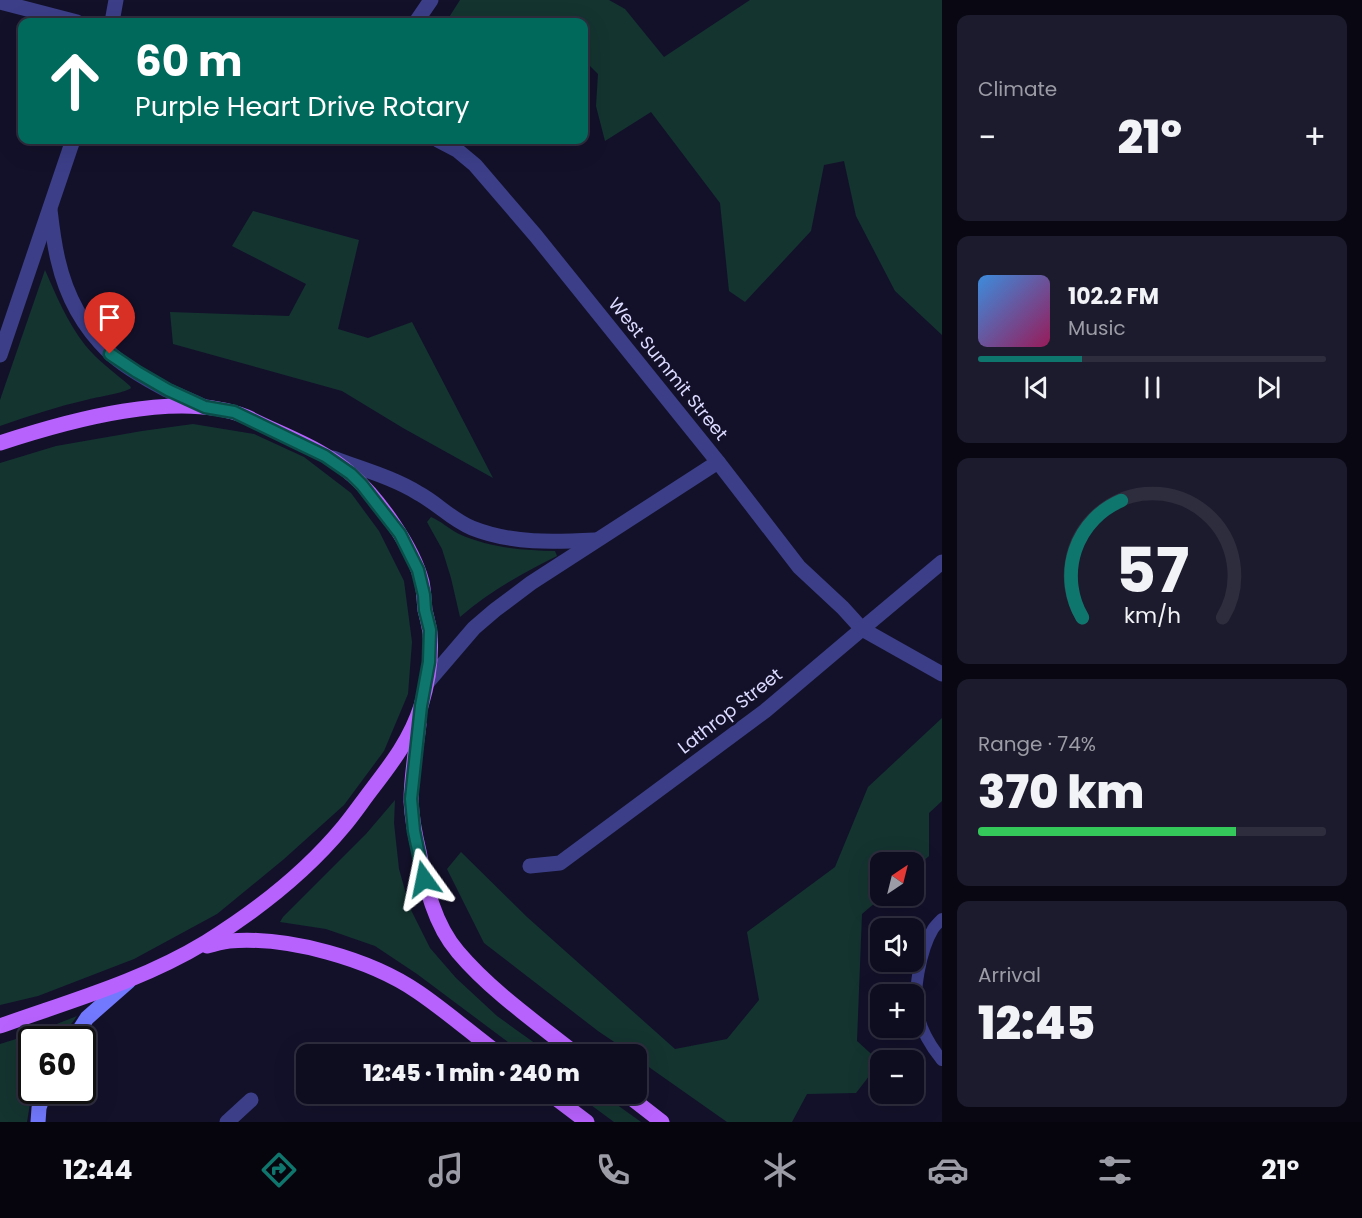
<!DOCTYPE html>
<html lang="en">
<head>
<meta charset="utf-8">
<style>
	:root { --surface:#0e0d20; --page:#1c1b2d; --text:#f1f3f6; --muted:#9b9ca5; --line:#2e2d3e; --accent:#0f766e }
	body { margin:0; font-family:Poppins,sans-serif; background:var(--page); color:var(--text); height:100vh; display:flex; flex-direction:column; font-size:22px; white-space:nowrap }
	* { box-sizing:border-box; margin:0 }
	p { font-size:20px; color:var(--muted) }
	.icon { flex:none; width:33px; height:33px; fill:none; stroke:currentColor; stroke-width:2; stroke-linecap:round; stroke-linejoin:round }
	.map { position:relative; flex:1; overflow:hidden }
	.side { display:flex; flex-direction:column; gap:15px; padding:15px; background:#080712; width:420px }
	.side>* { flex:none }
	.hud { position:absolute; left:18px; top:18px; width:570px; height:126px; border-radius:12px; box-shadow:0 6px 24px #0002,0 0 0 2px var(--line); background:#00695c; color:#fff; overflow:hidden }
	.needle { width:39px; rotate:35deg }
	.fabs { position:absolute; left:870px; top:852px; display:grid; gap:12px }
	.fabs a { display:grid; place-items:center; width:54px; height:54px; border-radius:12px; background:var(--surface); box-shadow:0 6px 24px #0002,0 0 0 2px var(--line); font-size:30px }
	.speed { position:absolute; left:18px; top:1026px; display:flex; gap:12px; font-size:30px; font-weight:700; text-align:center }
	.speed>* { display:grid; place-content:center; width:78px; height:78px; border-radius:50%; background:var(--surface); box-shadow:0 6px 24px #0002,0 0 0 2px var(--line); line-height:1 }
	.speed .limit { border:3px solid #111; border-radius:9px; background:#fff; color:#111 }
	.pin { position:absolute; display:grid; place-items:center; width:51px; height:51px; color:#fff; margin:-62px -26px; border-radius:50% 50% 50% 0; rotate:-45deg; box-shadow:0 0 6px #0007 }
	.pin .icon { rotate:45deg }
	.me { position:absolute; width:66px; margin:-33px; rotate:348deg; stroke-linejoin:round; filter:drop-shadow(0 0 4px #0008) }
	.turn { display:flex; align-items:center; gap:21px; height:126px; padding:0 18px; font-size:27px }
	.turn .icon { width:78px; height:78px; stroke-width:2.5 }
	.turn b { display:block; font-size:42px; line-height:51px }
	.big { font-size:45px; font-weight:800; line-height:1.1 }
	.side .card { flex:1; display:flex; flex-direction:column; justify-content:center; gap:9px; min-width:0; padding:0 21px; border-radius:12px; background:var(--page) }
	.side .dial { align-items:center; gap:0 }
	.dial svg { height:156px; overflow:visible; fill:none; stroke:var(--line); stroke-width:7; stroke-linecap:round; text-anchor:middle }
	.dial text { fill:var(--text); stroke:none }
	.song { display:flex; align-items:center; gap:18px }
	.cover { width:72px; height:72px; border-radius:9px; background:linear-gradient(135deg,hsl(210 70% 55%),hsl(330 70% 35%)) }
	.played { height:6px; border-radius:3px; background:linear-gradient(90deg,var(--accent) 30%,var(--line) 30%) }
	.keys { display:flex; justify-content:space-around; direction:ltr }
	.heat { display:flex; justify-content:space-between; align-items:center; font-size:33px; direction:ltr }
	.charge { height:9px; border-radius:4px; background:linear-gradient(90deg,#34c759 74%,var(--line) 0) }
	.trip { position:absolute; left:296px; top:1044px; width:351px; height:60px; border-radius:12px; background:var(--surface); box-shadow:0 6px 24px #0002,0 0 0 2px var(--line); font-weight:800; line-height:60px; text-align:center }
	.dock { display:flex; height:96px; justify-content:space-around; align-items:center; background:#06050d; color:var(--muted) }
	.dock .icon { width:42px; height:42px }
	.dock .on { color:var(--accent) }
	.dock b { font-size:27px; color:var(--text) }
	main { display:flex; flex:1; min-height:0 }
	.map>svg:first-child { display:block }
</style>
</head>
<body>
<main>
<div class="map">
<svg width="942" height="1122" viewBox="0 0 942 1122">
	<rect width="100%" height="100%" fill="#13112a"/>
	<g fill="#143430">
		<polygon points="460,0 609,0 625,9 664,57 750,0 942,0 942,335 895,291 856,216 844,161 824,165 811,231 745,302 729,291 720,203 651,112 605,141 596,106 598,74 584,60 584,22 446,22"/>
		<polygon points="253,211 359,240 338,329 368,338 412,322 493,478 403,428 342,391 173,344 170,312 289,316 306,284 232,246"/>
		<path d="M45,270c11,25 22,52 40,75 12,15 30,28 45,41l1,2c-6,5 -35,9 -45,12 -30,7 -58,16 -86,26v-26z"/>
		<polygon points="193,424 254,434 304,457 351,493 379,531 404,581 412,642 408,694 384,751 344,805 284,859 217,914 134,959 38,996 0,1005 0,463 56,446 142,431"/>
		<path d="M431,517c10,4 18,12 28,17 31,14 63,16 96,17l2,5c-34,17 -67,35 -97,61l-9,-39 -9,-29 -15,-27z"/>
		<polygon points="942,718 942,801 929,813 929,856 914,869 914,862 880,862 880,896 883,896 862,914 857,1041 880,1062 856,1093 807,1094 792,1122 727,1122 636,1058 636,1054 632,1054 598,1031 484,943 447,869 461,852 527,917 675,1049 727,1039 759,1000 747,932 835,867 868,787"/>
		<polygon points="395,800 394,823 399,869 410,908 430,948 456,978 497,1016 550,1054 524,1054 417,974 375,946 326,929 280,922 283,917 366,834"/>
		<polygon points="77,1016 60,1039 32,1040 32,1091 27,1122 0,1122 0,1044 29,1035"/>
		<polygon points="576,1094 602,1094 641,1122 614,1122"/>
	</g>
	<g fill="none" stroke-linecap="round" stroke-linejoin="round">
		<path stroke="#3c3f88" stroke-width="12" d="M942,919c-3,3 -7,7 -9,10 -12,20 -21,64 -15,86 4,17 13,32 24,45"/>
		<g stroke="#3c3f88" stroke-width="15">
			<polyline points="416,22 431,0"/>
			<polyline points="530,866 560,863 765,711 862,629"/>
			<polyline points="227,1122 251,1100"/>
		</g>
		<g stroke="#3c3f88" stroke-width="15">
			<polyline points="0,2 77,22"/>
			<polyline points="112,22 116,0"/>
			<polyline points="438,140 457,150 475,165 536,236 718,462 799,567 843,608 862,629 942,674"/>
			<path d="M50,210c2,17 4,34 8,50 8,35 25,67 51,92 14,14 41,29 58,38 13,6 26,11 38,17"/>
			<polyline points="0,355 73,140"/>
			<path d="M333,458c28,11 59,19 85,35 19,10 34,27 54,35 40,16 82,14 123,12"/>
			<polyline points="862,629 942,562"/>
			<polyline points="426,684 474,628 495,610 531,583 718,462"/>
		</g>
		<g stroke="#7279fe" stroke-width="15">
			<polyline points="73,1040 87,1018 129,981"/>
			<polyline points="38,1122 39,1108 45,1090"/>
		</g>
		<g stroke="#b862fe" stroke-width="15">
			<path d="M0,443c67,-22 179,-54 247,-26 35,18 76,31 105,58 27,24 61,72 70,107 2,10 2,19 3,28 2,8 4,15 5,23 2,24 -2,50 -9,73 -10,32 -29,57 -49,83 -10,13 -18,25 -28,37 -38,46 -88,85 -138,116 -64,39 -136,59 -206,84"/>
			<path d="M419,724c-3,25 -8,52 -8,77 1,17 4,34 8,50 7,36 15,73 39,101 33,39 79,71 118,102"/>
			<path d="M207,946c7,-2 15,-4 22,-5 59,-5 141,18 189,51 28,19 54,42 81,62"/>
			<polyline points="550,1094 587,1122"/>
			<polyline points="626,1094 662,1122"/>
		</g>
	</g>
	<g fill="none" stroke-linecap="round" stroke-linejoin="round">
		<defs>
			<polyline id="route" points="110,354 137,372 168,390 205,407 234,412 325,456 351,474 362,485 400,534 418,570 424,595 425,610 430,630 429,662 421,706 411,799 414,831 424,879"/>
		</defs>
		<use href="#route" stroke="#0a4d48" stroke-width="15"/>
		<use href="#route" stroke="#0f766e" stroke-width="10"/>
	</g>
	<g text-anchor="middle" stroke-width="6" stroke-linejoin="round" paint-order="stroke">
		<g font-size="18" fill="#dcdaff" stroke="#13112a">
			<text transform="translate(668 369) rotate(51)" y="6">West Summit Street</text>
			<text transform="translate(730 711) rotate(-38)" y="6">Lathrop Street</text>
		</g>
	</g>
</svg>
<div class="fabs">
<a><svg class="needle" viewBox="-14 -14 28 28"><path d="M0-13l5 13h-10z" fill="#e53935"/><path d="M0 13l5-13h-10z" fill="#9b9ca5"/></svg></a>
<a><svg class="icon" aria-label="sound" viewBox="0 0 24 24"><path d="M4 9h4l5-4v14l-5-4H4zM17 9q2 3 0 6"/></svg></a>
<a>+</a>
<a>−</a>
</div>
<div class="speed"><div class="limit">60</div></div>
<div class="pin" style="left:110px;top:354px;background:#d93025"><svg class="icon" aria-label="arrive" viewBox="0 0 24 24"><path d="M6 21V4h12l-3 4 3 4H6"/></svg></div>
<svg class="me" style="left:424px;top:879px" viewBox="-20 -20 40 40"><path d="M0-17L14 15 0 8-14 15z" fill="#0f766e" stroke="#fff" stroke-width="4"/></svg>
<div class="trip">12:45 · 1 min · 240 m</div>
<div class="hud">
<div class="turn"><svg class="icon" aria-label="ahead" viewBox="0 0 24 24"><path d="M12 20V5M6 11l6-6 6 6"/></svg><div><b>60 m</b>Purple Heart Drive Rotary</div></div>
</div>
</div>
<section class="side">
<div class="card"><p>Climate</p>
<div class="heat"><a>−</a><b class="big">21°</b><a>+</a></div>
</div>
<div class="card">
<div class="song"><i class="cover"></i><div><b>102.2 FM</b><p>Music</p></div></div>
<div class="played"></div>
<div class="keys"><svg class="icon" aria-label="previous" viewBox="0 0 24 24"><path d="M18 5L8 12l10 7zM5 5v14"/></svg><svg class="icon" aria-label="pause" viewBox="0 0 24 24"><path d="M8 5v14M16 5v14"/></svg><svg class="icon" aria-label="next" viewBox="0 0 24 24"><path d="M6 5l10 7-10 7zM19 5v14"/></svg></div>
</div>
<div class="card dial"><svg viewBox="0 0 100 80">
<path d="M14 69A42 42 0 1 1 86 69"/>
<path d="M14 69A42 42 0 0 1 34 9" stroke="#0f766e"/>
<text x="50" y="56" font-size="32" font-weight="700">57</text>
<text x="50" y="72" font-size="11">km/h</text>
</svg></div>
<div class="card"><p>Range · 74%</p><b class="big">370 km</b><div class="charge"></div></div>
<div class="card"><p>Arrival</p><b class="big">12:45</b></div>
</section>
</main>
<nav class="dock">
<b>12:44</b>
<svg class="icon on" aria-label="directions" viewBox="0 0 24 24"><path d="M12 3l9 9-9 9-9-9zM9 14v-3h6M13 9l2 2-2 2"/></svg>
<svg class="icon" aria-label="music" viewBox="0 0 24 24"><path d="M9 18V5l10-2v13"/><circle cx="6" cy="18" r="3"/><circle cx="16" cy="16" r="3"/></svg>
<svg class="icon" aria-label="phone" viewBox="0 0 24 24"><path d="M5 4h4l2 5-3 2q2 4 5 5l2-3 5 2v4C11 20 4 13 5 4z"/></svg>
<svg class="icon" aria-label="climate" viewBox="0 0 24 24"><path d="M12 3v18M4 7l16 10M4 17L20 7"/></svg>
<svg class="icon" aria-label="car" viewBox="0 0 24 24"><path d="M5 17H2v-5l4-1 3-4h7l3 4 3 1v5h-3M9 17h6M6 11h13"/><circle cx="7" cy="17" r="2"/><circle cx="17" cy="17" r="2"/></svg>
<svg class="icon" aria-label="filters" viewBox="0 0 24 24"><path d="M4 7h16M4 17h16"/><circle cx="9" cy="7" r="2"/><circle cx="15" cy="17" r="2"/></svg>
<b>21°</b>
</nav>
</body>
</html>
